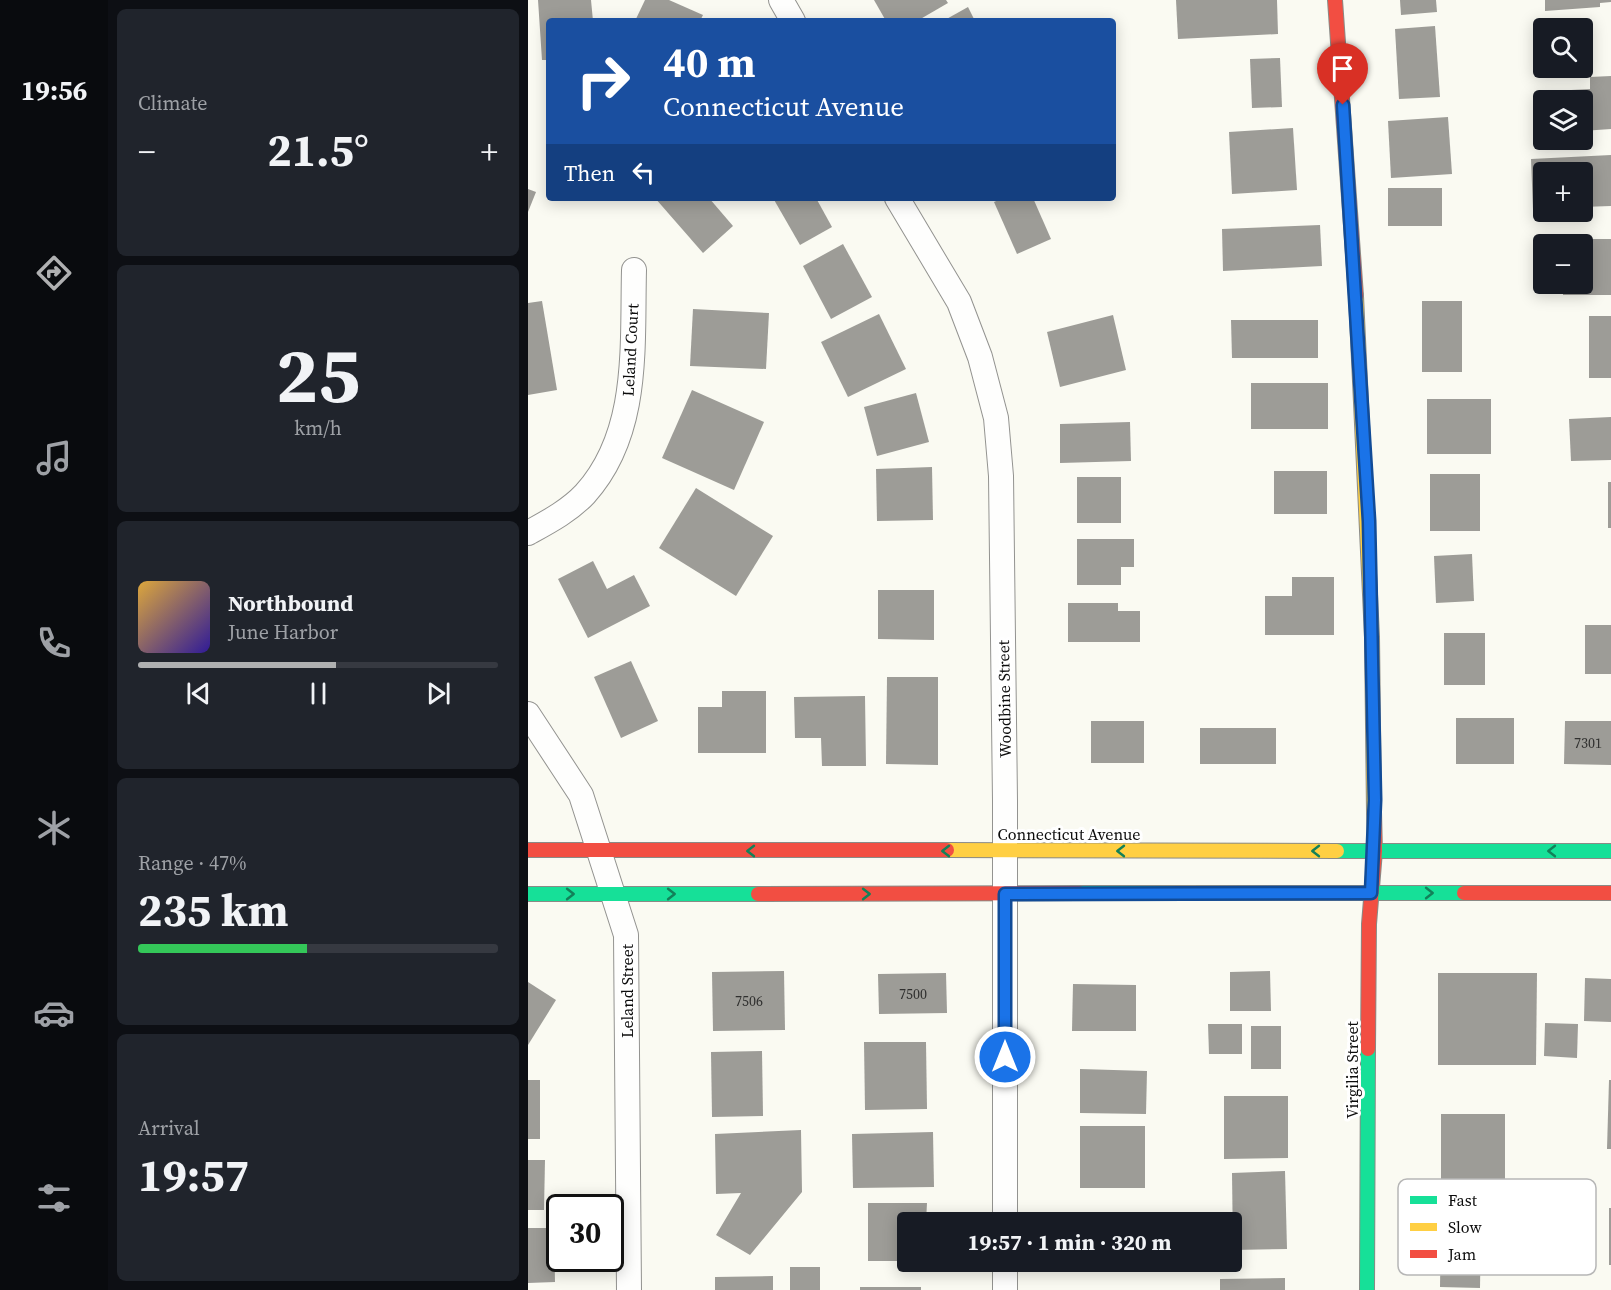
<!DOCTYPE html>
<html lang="en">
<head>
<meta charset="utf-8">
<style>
	:root { --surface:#171b24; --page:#20242c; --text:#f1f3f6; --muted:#9ea1a6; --line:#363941; --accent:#afb0b1 }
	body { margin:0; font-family:"Source Serif 4",serif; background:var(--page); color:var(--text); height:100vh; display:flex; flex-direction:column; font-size:22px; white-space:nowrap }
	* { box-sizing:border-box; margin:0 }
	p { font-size:20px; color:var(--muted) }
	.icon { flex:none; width:33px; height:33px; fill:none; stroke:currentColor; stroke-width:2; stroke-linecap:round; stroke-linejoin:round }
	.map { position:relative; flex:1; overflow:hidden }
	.panel { display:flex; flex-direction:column; gap:9px; padding:9px; background:#0d0f14; width:420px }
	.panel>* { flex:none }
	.top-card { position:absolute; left:18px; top:18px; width:570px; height:183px; border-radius:6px; box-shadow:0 3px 15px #0003; background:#1a4fa0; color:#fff; overflow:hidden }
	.buttons { position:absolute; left:1005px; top:18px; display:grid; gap:12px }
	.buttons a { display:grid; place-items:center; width:60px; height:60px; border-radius:6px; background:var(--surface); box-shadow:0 3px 15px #0003; font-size:30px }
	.speed { position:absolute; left:18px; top:1194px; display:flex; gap:12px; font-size:30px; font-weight:700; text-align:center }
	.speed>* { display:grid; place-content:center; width:78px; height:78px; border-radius:50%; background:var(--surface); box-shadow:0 3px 15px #0003; line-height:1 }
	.speed .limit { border:3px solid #111; border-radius:9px; background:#fff; color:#111 }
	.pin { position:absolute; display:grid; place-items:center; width:51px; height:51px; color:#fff; margin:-62px -26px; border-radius:50% 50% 50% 0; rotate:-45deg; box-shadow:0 0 6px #0007 }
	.pin .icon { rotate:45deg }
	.me { position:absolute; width:66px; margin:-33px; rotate:0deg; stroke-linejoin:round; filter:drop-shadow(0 0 4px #0008) }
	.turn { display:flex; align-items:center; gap:21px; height:126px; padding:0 18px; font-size:27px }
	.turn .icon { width:78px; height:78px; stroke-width:2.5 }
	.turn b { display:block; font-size:42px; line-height:51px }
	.then { display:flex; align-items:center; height:57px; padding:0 18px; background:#0003; gap:12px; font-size:22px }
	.big { font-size:45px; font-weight:700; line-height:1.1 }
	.panel .card { flex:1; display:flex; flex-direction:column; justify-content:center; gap:9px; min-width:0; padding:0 21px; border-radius:9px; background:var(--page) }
	.panel .dial { align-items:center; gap:0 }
	.dial b { font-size:78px; line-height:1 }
	.song { display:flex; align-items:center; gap:18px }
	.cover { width:72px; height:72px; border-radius:9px; background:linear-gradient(135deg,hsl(40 70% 55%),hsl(250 70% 35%)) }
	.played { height:6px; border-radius:3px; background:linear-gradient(90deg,var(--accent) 55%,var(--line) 55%) }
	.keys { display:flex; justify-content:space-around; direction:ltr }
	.heat { display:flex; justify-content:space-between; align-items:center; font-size:33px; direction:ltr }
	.charge { height:9px; border-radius:4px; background:linear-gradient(90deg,#34c759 47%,var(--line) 0) }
	.trip { position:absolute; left:369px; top:1212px; width:345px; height:60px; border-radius:6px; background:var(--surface); box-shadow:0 3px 15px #0003; font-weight:700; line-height:60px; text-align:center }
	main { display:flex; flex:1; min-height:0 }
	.dock { display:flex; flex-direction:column; width:108px; justify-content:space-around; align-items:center; background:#090b0e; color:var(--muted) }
	.dock .icon { width:42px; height:42px }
	.dock .current { color:var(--accent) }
	.dock b { font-size:27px; color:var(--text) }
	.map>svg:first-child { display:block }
</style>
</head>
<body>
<main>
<nav class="dock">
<b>19:56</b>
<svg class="icon current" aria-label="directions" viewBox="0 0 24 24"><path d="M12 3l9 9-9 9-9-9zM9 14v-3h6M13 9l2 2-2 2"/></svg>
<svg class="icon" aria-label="music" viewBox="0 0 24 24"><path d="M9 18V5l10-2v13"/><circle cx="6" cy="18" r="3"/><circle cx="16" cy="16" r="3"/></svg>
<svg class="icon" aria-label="phone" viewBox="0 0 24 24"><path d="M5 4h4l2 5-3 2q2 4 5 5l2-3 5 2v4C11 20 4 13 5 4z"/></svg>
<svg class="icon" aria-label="climate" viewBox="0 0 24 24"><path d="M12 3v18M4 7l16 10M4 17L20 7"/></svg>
<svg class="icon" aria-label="car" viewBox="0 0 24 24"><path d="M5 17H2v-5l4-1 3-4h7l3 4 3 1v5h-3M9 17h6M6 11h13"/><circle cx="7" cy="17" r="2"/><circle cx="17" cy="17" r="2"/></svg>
<svg class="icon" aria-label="filters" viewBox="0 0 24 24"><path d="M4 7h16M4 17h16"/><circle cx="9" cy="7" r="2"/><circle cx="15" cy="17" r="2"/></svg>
</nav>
<section class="panel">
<div class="card"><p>Climate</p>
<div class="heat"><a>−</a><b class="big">21.5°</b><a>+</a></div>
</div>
<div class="card dial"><b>25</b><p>km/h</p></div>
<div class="card">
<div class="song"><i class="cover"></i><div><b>Northbound</b><p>June Harbor</p></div></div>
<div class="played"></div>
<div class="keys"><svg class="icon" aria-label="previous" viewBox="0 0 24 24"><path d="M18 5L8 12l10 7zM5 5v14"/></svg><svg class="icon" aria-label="pause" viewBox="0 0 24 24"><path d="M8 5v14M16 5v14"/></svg><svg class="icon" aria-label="next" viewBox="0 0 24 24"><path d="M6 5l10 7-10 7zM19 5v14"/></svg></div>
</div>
<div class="card"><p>Range · 47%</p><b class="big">235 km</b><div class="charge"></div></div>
<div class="card"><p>Arrival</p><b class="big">19:57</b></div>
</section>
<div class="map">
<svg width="1083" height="1290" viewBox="0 0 1083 1290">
	<rect width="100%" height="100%" fill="#fafaf2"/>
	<g fill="#9d9c97">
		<polygon points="10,0 63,0 65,21 21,21 21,60 14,60"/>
		<polygon points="117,0 141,0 175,15 172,21 107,21"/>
		<polygon points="346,0 418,0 420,3 389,21 358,21"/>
		<polygon points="648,0 749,0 750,34 650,39"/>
		<polygon points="872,0 908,0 909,12 873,15"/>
		<polygon points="1017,0 1083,0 1083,2 1072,3 1072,7 1017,11"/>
		<polygon points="440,7 447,21 415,21"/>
		<polygon points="907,26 912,97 871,99 867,29"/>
		<polygon points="752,58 754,107 724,108 722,59"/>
		<polygon points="1083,76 1083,129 1054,131 1054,100 1015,100 1015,94 1024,94 1024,91 1062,89 1062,77"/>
		<polygon points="920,117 924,174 863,178 860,121"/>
		<polygon points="765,128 769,190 704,194 701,132"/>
		<polygon points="1083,155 1083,206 1054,207 1054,172 1016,172 1016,209 1005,210 1003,159"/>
		<rect x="860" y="188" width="54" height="38"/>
		<polygon points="0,189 8,192 0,212"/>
		<polygon points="127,198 181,198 205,226 175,253"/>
		<polygon points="245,198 288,198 304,227 272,245"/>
		<polygon points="475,198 505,198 523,239 489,254 466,202"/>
		<polygon points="792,225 794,266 695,271 694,229"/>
		<polygon points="1059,239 1083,239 1083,295 1035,295 1035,284 1054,284 1054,265 1059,265"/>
		<polygon points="315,244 344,297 303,319 275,266"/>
		<polygon points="14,301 29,390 0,395 0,303"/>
		<rect x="894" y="301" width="40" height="71"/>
		<polygon points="165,309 241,313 238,369 162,366"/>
		<polygon points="351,314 378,369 320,397 293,342"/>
		<polygon points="585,315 598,370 532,387 519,332"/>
		<rect x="1061" y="316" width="22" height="62"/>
		<polygon points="703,320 790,320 790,358 704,358"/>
		<rect x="723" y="383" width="77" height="46"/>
		<polygon points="164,390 236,422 206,490 134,458"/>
		<polygon points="388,393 401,442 349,456 336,407"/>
		<rect x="899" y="399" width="64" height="55"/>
		<polygon points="1083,417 1083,460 1043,461 1041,419"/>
		<polygon points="602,422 603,461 532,463 532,424"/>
		<polygon points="404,467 405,520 349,521 348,469"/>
		<rect x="746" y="471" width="53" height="43"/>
		<rect x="902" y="474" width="50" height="57"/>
		<rect x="549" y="477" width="44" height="46"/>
		<rect x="1080" y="482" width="3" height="46"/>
		<polygon points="168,488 245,536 208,596 131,548"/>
		<polygon points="549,539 606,539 606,567 593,567 593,585 549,585"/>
		<polygon points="944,554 946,601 908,603 906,556"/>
		<polygon points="65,561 79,589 106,575 122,606 60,638 30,579"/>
		<polygon points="764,577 806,577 806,635 737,635 737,596 764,596"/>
		<polygon points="350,590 406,590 406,640 350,639"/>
		<polygon points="540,603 590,603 590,611 612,611 612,642 540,642"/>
		<rect x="1057" y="625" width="26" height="49"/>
		<rect x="916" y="633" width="41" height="52"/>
		<polygon points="103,661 130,721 93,738 66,677"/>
		<polygon points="359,677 410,677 410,765 358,764"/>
		<polygon points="194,691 238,691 238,753 170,753 170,707 194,707"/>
		<polygon points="337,696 338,766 294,766 293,738 267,738 266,697"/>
		<rect x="928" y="718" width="58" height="46"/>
		<rect x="563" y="721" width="53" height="42"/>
		<polygon points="1037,721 1083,721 1083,765 1036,764"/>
		<rect x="672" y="728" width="76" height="36"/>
		<polygon points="256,971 257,1030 185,1031 184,972"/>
		<polygon points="742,971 743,1011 702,1011 702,972"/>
		<polygon points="418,973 419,1013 351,1014 350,974"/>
		<polygon points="910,973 1009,973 1008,1065 910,1065"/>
		<polygon points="1057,978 1083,979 1083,1022 1056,1021"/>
		<polygon points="0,982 28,1000 0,1045"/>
		<polygon points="545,984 608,985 608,1031 544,1031"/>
		<polygon points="1017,1023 1050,1024 1049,1058 1016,1056"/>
		<polygon points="680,1024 714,1024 714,1054 681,1054"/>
		<rect x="723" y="1026" width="30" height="43"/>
		<polygon points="336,1042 398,1042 399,1109 337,1110"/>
		<polygon points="234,1051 235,1116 184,1117 183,1052"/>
		<polygon points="552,1069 619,1071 618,1114 552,1113"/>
		<rect x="0" y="1080" width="12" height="59"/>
		<polygon points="1081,1080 1083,1080 1083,1149 1079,1149"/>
		<polygon points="696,1096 760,1096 760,1158 696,1159"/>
		<rect x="913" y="1114" width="64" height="70"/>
		<rect x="552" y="1126" width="65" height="62"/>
		<polygon points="273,1130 274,1192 222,1255 188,1235 213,1193 188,1194 187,1134"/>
		<polygon points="405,1132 406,1187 325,1188 324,1134"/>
		<polygon points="0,1160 17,1160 16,1210 0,1210"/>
		<polygon points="757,1171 759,1249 705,1250 704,1173"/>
		<polygon points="340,1203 399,1203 398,1222 380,1222 380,1261 340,1261"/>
		<rect x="1081" y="1208" width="2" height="57"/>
		<polygon points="552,1216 615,1217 615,1222 552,1222"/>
		<polygon points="913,1220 953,1220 952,1288 912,1287"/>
		<polygon points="0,1228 26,1228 27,1282 0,1283"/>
		<polygon points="552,1262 615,1262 615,1271 552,1270"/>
		<rect x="262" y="1267" width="30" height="23"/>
		<polygon points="245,1276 245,1290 187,1290 187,1277"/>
		<polygon points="757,1278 757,1290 692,1290 692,1279"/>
		<rect x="332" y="1287" width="61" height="3"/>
	</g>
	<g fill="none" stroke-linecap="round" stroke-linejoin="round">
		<defs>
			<g id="street">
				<polyline points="253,0 265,21"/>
				<polyline points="369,198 431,302 452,357 468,418 473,476 477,801 477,1222"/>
				<path d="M0,533c20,-11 41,-22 57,-39 55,-61 47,-147 49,-224"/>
				<polyline points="0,714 53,795 98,935 101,1290"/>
				<polyline points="477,1290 477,1262"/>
			</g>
			<g id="fast">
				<polyline points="809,851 1083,851"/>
				<polyline points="551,893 936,893"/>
				<polyline points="0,894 230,894"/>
				<polyline points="839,1290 840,1049"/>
			</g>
			<g id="slow">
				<polyline points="828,296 844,637 846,812"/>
				<polyline points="419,850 809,851"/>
			</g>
			<g id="jam">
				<polyline points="807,0 828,296"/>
				<polyline points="0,850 419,850"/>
				<polyline points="936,893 1083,893"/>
				<polyline points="230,894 551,893"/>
				<polyline points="840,1049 841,924 847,851 846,812"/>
			</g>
		</defs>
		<use href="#street" stroke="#939390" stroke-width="26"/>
		<use href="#fast" stroke="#8a8a86" stroke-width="16"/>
		<use href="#slow" stroke="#8a8a86" stroke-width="16"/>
		<use href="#jam" stroke="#8a8a86" stroke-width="16"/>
		<use href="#street" stroke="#fefefd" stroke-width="24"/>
		<use href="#fast" stroke="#16e098" stroke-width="14"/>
		<use href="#slow" stroke="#ffcf43" stroke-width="14"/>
		<use href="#jam" stroke="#f24e42" stroke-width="14"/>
	</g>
	<defs><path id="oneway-chevron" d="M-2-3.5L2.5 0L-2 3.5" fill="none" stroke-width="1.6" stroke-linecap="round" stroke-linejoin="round" transform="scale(1.5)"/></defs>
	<g stroke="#128159">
		<use href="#oneway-chevron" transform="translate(223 851) rotate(180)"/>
		<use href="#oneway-chevron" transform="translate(418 851) rotate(180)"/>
		<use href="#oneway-chevron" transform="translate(593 851) rotate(180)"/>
		<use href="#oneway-chevron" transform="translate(788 851) rotate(-180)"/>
		<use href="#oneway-chevron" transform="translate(1024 851) rotate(180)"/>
		<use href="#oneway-chevron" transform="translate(901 893)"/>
		<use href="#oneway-chevron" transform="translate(42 894)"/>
		<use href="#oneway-chevron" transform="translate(143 894)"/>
		<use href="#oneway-chevron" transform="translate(338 894)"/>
	</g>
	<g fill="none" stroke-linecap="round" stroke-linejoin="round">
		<defs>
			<polyline id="route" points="477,1057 477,894 843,893 847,800 841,521 815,105"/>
		</defs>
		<use href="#route" stroke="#114b97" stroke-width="15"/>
		<use href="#route" stroke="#1a73e8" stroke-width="10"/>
	</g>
	<g text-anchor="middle" stroke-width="6" stroke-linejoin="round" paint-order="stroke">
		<g font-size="14" fill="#30302f">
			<text x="1060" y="748">7301</text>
			<text x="385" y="999">7500</text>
			<text x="221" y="1006">7506</text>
		</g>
		<g font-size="16" fill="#0c0c0c" stroke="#fff">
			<text transform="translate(102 350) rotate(-87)" y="6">Leland Court</text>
			<text transform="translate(476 699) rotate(-91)" y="6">Woodbine Street</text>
			<text x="541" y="840">Connecticut Avenue</text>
			<text transform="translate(99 991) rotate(-90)" y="6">Leland Street</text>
			<text transform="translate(824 1070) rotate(-90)" y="6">Virgilia Street</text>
		</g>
	</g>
	<rect x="870" y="1179" width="198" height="96" rx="9" fill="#fff" stroke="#b6b6b6" stroke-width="1.5"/>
	<rect x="882" y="1196" width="27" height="8" fill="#16e098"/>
	<rect x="882" y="1223" width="27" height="8" fill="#ffcf43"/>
	<rect x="882" y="1250" width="27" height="8" fill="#f24e42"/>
	<g font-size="16" fill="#0c0c0c">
		<text x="920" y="1206">Fast</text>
		<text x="920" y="1233">Slow</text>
		<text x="920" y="1260">Jam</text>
	</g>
</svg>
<div class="buttons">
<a><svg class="icon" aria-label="search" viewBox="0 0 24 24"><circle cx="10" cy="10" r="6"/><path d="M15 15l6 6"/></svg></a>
<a><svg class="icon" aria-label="layers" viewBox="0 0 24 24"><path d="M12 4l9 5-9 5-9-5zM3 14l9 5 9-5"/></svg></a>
<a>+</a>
<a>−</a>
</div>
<div class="speed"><div class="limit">30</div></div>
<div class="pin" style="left:815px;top:105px;background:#d93025"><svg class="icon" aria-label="arrive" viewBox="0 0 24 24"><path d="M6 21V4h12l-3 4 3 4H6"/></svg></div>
<svg class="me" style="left:477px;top:1057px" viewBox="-20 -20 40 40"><circle r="17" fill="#1a73e8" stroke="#fff" stroke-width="3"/><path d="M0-11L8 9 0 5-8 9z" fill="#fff"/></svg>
<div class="trip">19:57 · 1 min · 320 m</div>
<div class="top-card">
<div class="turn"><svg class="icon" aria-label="right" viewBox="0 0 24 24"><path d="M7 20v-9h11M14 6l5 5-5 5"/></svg><div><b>40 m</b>Connecticut Avenue</div></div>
<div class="then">Then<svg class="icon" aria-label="left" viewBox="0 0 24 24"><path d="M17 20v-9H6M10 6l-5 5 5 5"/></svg></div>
</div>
</div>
</main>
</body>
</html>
